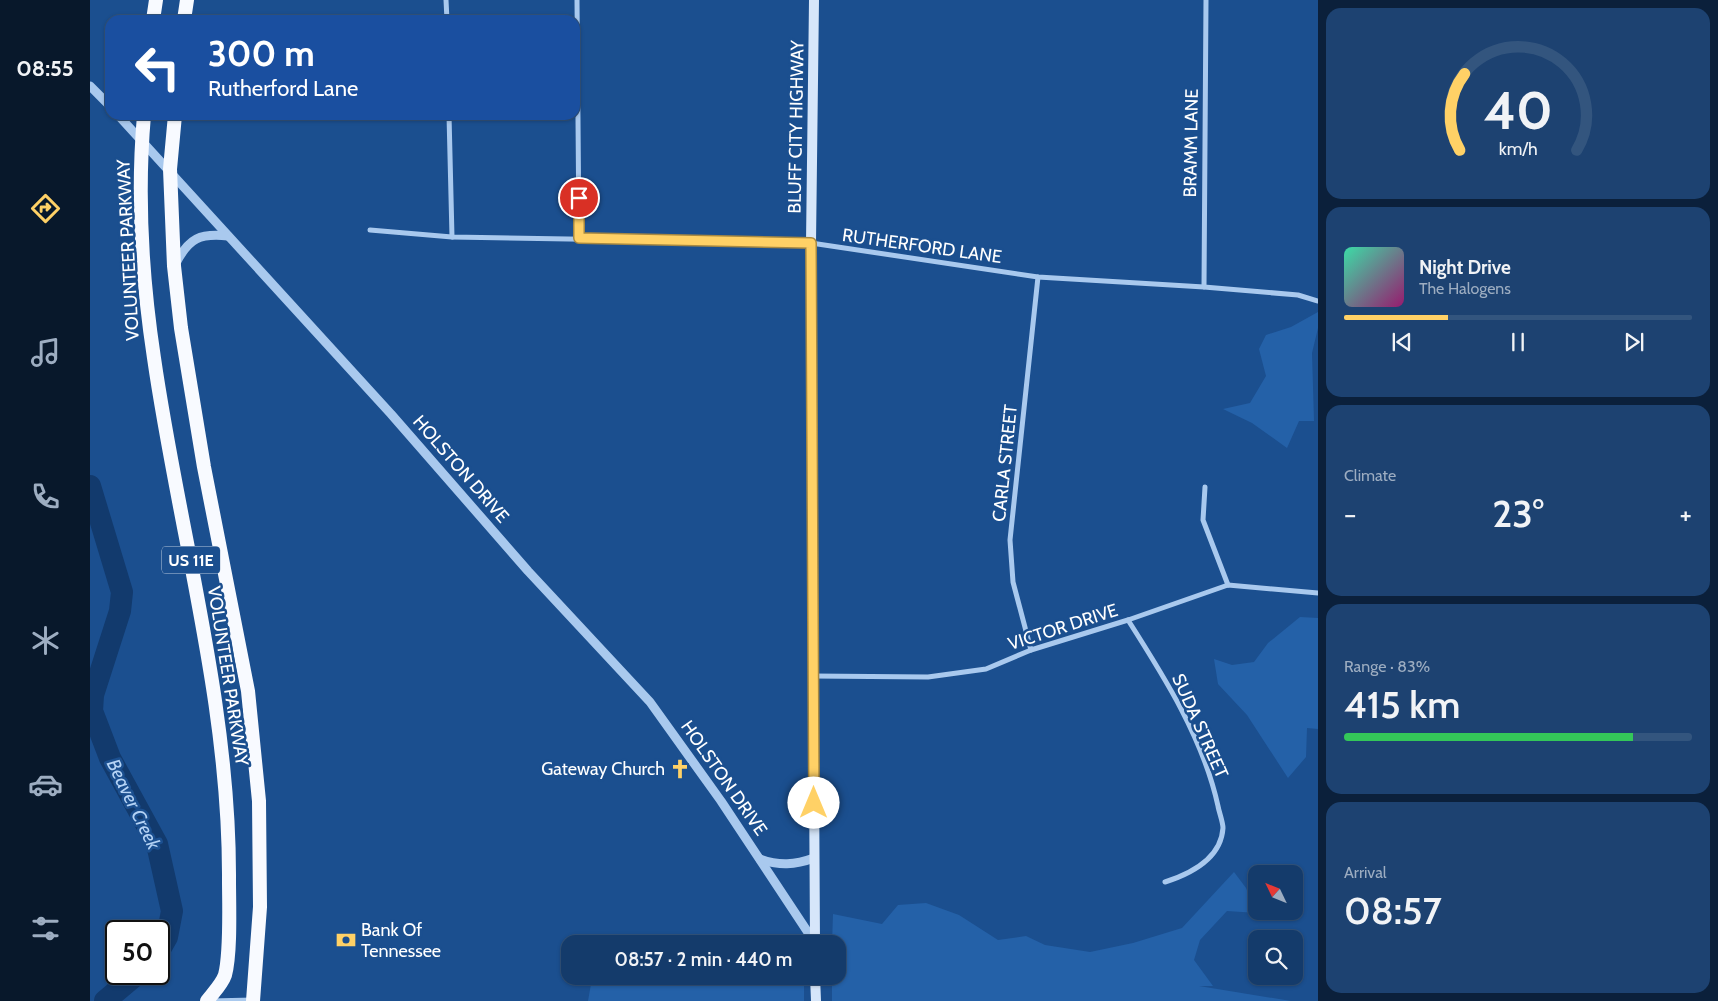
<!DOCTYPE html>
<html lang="en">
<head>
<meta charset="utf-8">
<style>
	:root { --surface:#143b6b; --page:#1d4271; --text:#f1f3f6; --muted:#9dadc1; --line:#33557e; --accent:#ffd166 }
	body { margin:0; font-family:Cabin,sans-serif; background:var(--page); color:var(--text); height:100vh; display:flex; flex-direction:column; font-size:19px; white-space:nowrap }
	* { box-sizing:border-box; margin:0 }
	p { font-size:16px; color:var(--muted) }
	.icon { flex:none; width:28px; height:28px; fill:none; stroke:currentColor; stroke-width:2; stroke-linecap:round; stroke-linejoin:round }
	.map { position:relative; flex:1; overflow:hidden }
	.side { display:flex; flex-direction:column; gap:8px; padding:8px; background:#0b203b; width:400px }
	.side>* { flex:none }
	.banner { position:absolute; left:15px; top:15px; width:475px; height:105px; border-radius:15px; box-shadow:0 1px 4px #0004,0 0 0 1px var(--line); background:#1a4fa0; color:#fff; overflow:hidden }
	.needle { width:32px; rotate:313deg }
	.fabs { position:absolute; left:1158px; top:865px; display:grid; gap:10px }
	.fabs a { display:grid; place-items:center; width:55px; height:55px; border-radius:10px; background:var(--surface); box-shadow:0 1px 4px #0004,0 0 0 1px var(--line); font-size:25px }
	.speed { position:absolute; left:15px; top:920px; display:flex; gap:10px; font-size:25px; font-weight:700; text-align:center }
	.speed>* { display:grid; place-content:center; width:65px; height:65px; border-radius:50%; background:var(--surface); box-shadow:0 1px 4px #0004,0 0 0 1px var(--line); line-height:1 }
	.speed .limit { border:2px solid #111; border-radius:8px; background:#fff; color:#111 }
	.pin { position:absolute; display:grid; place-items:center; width:42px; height:42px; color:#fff; margin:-21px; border:2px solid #fff; border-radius:50%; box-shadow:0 1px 5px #0007 }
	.me { position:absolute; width:55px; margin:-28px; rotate:0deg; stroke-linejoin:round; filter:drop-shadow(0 0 4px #0008) }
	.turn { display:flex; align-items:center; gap:18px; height:105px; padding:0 20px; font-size:22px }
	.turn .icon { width:65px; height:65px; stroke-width:2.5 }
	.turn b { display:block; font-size:35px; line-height:42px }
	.big { font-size:38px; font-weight:600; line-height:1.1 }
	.side .card { flex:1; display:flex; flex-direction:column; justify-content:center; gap:8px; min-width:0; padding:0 18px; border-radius:15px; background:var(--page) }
	.side .dial { align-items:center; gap:0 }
	.dial svg { height:130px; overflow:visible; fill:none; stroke:var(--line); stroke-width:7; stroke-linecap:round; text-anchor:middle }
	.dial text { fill:var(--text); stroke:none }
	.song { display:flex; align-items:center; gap:15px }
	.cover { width:60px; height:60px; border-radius:8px; background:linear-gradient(135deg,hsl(160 70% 55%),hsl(320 70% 35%)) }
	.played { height:5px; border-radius:2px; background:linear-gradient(90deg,var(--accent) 30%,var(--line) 30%) }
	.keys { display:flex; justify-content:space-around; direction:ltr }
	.heat { display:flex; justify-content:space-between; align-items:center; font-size:28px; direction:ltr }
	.charge { height:8px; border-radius:4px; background:linear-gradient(90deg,#34c759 83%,var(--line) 0) }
	.trip { position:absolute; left:471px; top:935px; width:285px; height:50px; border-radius:15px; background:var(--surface); box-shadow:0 1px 4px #0004,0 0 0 1px var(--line); font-weight:600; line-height:50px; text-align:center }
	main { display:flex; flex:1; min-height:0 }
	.tab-bar { display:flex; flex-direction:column; width:90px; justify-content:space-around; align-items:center; background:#08182b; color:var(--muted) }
	.tab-bar .icon { width:35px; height:35px }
	.tab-bar .on { color:var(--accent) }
	.tab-bar b { font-size:22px; color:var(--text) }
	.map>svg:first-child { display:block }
</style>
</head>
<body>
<main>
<nav class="tab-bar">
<b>08:55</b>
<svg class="icon on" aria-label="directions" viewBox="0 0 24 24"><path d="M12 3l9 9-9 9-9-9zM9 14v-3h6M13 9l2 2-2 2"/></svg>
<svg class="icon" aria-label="music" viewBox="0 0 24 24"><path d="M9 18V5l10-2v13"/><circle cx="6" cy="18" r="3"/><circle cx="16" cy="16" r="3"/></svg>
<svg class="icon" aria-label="phone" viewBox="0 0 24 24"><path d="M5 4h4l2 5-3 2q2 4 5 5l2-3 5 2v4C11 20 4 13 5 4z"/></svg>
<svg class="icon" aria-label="climate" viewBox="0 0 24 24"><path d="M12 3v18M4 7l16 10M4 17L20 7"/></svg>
<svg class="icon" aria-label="car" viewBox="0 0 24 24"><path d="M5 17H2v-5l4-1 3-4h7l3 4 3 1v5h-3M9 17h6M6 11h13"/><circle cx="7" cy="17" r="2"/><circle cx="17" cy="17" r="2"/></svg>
<svg class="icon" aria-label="filters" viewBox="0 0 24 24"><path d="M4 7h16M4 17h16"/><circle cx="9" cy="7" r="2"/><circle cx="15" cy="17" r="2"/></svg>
</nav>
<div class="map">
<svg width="1228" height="1001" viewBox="0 0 1228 1001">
	<rect width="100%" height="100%" fill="#1b4f8f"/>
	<g fill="#2461a8">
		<polygon points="1228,312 1228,328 1222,353 1224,421 1209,421 1197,448 1162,423 1133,409 1160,403 1176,376 1169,349 1176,335 1201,327"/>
		<polygon points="1210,617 1228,618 1228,729 1217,728 1216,757 1198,778 1157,715 1128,684 1124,659 1142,665 1164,662 1178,643"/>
		<polygon points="1144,872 1156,888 1167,913 1137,911 1110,940 1104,960 1123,986 1109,986 1201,1001 742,1001 742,976 748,976 748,944 742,944 743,914 792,924 808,905 836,903 869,915 908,940 936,936 955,945 1000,952 1043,943 1092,928"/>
		<polygon points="618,976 714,976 714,1001 498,1001 501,984"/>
	</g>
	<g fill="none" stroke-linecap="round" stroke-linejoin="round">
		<g stroke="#123a6d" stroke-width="22">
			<polyline points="0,486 32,592 30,611 3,695 2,711 20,758 67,844 82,911 77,937 69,951"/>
			<polyline points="15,1001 47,974"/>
		</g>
		<g stroke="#a9c9ee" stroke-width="5">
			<polyline points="356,0 357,20"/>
			<polyline points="487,0 489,238"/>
			<polyline points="359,115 362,237"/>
			<polyline points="280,230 362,237 721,243 948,277 1114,287 1208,295 1228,301"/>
			<polyline points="1114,287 1116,0"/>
			<polyline points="1115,487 1113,520 1138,585"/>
			<path d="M1038,620c37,58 75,118 90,186 1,6 5,16 5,22 -2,31 -33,46 -58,54"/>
			<polyline points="941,650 923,582 920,540 948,277"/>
			<polyline points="723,676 838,677 896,669 941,650 1038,620 1138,585 1228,593"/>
			<polyline points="121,1001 163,1000"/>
		</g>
		<g stroke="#a9c9ee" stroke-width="9">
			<polyline points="0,86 20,106"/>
			<polyline points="28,115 301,414 438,571 560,702 631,801 725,943"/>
			<path d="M86,263c13,-25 24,-30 52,-27"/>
			<path d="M670,859c19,7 35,6 54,-1"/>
		</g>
		<g stroke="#d6e6fa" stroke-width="10">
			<polyline points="724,0 721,243 725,944"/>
			<polyline points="725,976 726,1001"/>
		</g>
		<g stroke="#f8faff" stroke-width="14">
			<polyline points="63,20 66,0"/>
			<polyline points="94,20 97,0"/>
			<path d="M54,115c-7,80 -2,164 10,243 25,174 76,345 75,522 0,25 2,72 -4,95 -3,9 -12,18 -18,26"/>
			<polyline points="85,115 80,169 84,266 91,328 114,467 158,691 169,801 170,907 163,1001"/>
		</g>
	</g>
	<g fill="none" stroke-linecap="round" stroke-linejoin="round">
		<defs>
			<polyline id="route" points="489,198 489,238 721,243 724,803"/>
		</defs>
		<use href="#route" stroke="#a68842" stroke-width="12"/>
		<use href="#route" stroke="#ffd166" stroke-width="9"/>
	</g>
	<defs>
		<symbol id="church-bare" viewBox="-9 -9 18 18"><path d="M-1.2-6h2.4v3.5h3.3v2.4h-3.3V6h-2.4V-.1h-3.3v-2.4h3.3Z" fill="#ffd166" stroke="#1b4f8f" stroke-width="2.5" paint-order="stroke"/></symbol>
		<symbol id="bank-bare" viewBox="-9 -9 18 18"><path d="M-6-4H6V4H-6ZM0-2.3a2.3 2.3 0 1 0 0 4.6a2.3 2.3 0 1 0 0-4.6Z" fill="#ffd166" stroke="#1b4f8f" stroke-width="2.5" paint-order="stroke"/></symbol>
	</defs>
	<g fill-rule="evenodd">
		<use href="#church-bare" x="576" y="755" width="28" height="28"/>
		<use href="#bank-bare" x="242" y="926" width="28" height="28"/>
	</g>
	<g text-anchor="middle" stroke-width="5" stroke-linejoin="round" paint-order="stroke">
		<rect fill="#1b4f8f" stroke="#bbcadd" stroke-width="1" x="72" y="546.5" width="58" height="27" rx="4"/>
		<g font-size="16" font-weight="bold" fill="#fff">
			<text x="101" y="566">US 11E</text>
		</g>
		<g font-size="18" fill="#fff" stroke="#1b4f8f">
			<text transform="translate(706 127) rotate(-89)" y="6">BLUFF CITY HIGHWAY</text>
			<text transform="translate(1101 143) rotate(-89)" y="6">BRAMM LANE</text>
			<text transform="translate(832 246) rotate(8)" y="6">RUTHERFORD LANE</text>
			<text transform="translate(38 250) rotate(-93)" y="6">VOLUNTEER PARKWAY</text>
			<text transform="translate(915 463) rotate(-84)" y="6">CARLA STREET</text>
			<text transform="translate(371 469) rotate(49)" y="6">HOLSTON DRIVE</text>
			<text transform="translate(973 627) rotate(-18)" y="6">VICTOR DRIVE</text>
			<text transform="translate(138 676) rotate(81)" y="6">VOLUNTEER PARKWAY</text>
			<text transform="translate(1110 726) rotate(66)" y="6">SUDA STREET</text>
			<text transform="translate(634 778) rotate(55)" y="6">HOLSTON DRIVE</text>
		</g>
		<g font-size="18" fill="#fff" stroke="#1b4f8f" text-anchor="end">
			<text x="575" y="775">Gateway Church</text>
			<text x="271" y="936" text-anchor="start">Bank Of<tspan x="271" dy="21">Tennessee</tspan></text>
		</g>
		<g font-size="19" font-style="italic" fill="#b5d3f5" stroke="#1b4f8f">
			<text transform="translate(44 804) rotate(64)" y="7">Beaver Creek</text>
		</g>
	</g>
</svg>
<div class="fabs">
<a><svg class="needle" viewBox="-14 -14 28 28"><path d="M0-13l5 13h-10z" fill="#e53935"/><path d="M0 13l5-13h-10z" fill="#9dadc1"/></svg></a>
<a><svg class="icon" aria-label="search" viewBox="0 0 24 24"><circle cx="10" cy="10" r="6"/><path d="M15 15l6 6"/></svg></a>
</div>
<div class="speed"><div class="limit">50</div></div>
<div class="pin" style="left:489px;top:198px;background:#d93025"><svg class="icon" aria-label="arrive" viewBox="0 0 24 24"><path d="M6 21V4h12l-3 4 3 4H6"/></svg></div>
<svg class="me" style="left:724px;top:803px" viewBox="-20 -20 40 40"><circle r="19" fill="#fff"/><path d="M0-13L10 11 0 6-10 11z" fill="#ffd166"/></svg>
<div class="trip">08:57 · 2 min · 440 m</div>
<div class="banner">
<div class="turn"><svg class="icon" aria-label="left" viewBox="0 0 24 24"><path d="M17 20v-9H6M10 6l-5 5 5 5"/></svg><div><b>300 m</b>Rutherford Lane</div></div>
</div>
</div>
<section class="side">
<div class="card dial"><svg viewBox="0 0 100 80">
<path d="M14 69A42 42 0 1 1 86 69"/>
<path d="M14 69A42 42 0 0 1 17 22" stroke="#ffd166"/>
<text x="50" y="56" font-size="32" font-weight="700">40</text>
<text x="50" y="72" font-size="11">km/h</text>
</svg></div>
<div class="card">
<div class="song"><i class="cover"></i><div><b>Night Drive</b><p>The Halogens</p></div></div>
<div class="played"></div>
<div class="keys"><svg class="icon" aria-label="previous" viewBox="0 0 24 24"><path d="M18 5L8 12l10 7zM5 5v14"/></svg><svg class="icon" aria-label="pause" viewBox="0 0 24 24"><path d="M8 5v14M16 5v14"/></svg><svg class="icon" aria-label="next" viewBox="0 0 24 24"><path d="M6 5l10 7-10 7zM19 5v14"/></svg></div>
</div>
<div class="card"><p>Climate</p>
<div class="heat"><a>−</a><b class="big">23°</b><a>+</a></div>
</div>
<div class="card"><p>Range · 83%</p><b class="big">415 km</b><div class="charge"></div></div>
<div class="card"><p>Arrival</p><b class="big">08:57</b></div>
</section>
</main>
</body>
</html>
